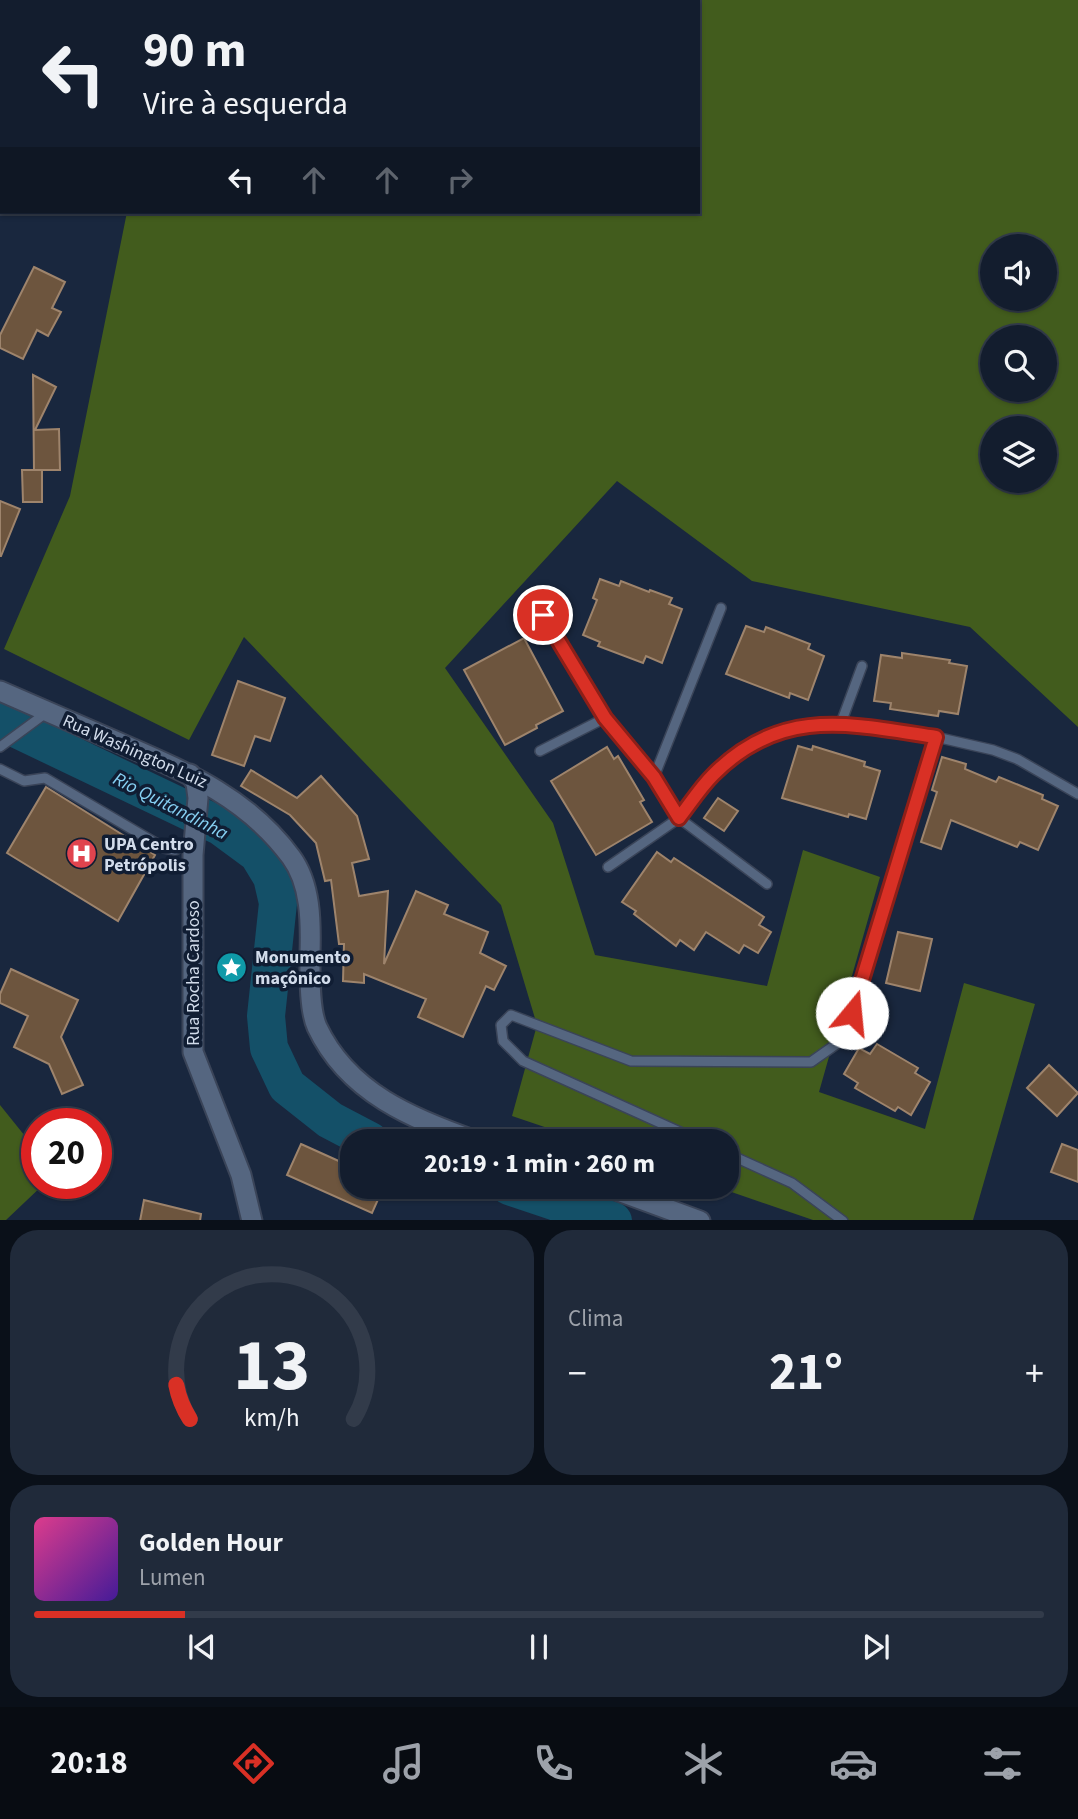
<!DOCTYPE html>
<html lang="pt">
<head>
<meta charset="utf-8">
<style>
	:root { --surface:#131d2e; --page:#202a3a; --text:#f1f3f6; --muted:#9da2aa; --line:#323b4a; --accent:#d93025 }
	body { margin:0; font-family:"Source Sans 3",sans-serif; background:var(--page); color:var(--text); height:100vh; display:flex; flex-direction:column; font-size:26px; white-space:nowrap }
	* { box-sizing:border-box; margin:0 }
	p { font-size:23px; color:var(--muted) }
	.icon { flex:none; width:38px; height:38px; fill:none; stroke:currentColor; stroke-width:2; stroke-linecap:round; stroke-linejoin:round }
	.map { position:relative; height:1220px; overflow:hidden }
	.sheet { display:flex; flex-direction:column; gap:10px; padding:10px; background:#0a1019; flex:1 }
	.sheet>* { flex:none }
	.banner { position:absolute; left:0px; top:0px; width:700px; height:214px; box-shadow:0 2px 5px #0004,0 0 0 2px var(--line); background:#131d2e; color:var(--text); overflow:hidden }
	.tools { position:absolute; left:980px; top:234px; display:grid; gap:14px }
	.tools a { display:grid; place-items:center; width:77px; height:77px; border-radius:50%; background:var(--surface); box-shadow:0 2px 5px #0004,0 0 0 2px var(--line); font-size:35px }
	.speed { position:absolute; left:21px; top:1108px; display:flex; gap:14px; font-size:35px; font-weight:700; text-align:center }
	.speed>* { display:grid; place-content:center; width:91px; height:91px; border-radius:50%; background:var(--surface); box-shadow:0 2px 5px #0004,0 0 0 2px var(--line); line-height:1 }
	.speed .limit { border:10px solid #d22; background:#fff; color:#111 }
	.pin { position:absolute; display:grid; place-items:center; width:60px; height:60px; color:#fff; margin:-30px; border:4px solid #fff; border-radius:50%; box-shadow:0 2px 7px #0007 }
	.me { position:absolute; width:77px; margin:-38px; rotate:17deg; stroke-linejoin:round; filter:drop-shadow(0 0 5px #0008) }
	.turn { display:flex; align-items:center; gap:24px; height:147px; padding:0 28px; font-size:32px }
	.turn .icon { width:91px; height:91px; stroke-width:2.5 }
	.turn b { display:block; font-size:49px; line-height:60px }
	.lanes { display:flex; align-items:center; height:66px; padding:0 28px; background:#0003; justify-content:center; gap:35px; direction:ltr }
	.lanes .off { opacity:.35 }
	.big { font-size:52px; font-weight:700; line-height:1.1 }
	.sheet .card { flex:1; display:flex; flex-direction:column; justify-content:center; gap:10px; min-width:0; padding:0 24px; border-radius:28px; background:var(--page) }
	.sheet .dial { align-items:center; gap:0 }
	.dial svg { height:182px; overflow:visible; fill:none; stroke:var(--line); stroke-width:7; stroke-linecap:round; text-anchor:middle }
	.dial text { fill:var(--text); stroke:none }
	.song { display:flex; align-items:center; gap:21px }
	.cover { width:84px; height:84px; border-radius:10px; background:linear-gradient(135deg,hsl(330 70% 55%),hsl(260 70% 35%)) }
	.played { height:7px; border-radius:4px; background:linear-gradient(90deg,var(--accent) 15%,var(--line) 15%) }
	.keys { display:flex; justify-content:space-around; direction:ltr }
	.heat { display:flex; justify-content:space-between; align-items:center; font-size:38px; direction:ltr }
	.sheet .tiles { flex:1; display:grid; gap:10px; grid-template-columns:1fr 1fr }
	.card:last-child { grid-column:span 2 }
	.trip { position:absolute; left:340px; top:1129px; width:399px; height:70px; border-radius:28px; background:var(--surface); box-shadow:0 2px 5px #0004,0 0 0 2px var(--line); font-weight:700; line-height:70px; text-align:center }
	.tab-bar { display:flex; height:112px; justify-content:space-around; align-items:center; background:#080c12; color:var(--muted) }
	.tab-bar .icon { width:49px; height:49px }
	.tab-bar .on { color:var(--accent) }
	.tab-bar b { font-size:32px; color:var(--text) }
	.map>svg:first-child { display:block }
</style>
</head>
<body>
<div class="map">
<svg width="1078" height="1221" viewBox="0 0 1078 1221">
	<rect width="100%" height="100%" fill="#19273e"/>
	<g fill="#425c1d" fill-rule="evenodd">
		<path d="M0,0h1078v727l-108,-100 -218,-46 -135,-100 -172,187 108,155 42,132 172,31 36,-136 77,27 -61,215 106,37 39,-146 71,21 -62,216h-160l-96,-33 9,-1v-45h-140l-74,-25 25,-91 -36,-120 -257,-268 -55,103 -185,-91 66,-153 57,-284h571v-210h-696v176zM992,247h53v52h-53zM992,338h53v52h-53zM992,429h53v52h-53z"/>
		<polygon points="0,1105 37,1151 37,1183 45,1183 6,1220 0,1220"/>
	</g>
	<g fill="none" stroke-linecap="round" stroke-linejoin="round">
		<g stroke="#145068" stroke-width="38">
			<polyline points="0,721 220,826 258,854 272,877 278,903 266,1016 269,1048 287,1086 330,1120 370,1141"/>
			<polyline points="509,1186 613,1221"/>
		</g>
	</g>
	<g fill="#6d553e" stroke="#9e846c" stroke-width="2">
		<polygon points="34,267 65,282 52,308 61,312 48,336 37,330 23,359 0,348 0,335"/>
		<polygon points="33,375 56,387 35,430 59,429 60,470 34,470"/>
		<polygon points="22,470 42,470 42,502 23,502"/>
		<polygon points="0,501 20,509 1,556 0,556"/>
		<polygon points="600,579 619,586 621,581 649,592 650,590 672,598 669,604 682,609 662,663 646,656 643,663 598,646 600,642 583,635 597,600 593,598"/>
		<polygon points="746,626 764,632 766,627 810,644 808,649 824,656 808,700 790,693 789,698 726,674"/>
		<polygon points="524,638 563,711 536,725 537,728 505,745 464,670"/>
		<polygon points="902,653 950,660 949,663 967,666 958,714 939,711 938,716 890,709 891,703 874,701 881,655 902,658"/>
		<polygon points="238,681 285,698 270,741 255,736 244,766 212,755"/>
		<polygon points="798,746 812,750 813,746 865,762 864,766 880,771 866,819 849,814 848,817 782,798"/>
		<polygon points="607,747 614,759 618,756 634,783 644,800 640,802 652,822 596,855 551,781"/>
		<polygon points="942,757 966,764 965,769 996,782 999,777 1043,795 1042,799 1058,806 1038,850 1020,842 1017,847 951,820 941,849 921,842 937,792 932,790"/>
		<polygon points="251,770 297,798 321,776 357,816 369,859 352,863 359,896 388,891 384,964 416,891 448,905 444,914 488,932 480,953 506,966 494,990 486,986 463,1037 418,1017 426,999 364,974 364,983 343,981 344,944 339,944 331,880 325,881 316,843 290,815 241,786"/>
		<polygon points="46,787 155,855 118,921 7,853"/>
		<polygon points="718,798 738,811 724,831 704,818"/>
		<polygon points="657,852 671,862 674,858 764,917 759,925 771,932 758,953 744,945 739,953 706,932 694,950 680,940 676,946 634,914 636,911 622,902"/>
		<polygon points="898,932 932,939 920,991 886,983"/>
		<polygon points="11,969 78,1000 61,1037 83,1085 62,1094 49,1064 14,1047 28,1016 0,1003 0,994"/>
		<polygon points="877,1044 918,1068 915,1073 930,1082 911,1115 898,1107 895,1111 855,1088 858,1083 844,1074 859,1048 870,1054"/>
		<polygon points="1049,1065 1078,1093 1057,1116 1027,1088"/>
		<polygon points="301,1144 352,1167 352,1186 384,1186 372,1213 287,1175"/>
		<polygon points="1062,1144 1078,1150 1078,1182 1051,1172"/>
		<polygon points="144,1200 201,1214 200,1221 140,1221"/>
	</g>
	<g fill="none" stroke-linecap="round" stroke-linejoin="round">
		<defs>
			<g id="service">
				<polyline points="543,615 605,718 654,777 679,818 767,884"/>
				<polyline points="841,723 862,666"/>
				<polyline points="0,747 46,713"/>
				<polyline points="540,751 605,718"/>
				<polyline points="0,769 24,781 45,778 164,848 175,850 194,840"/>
				<polyline points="654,777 721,608"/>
				<polyline points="608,867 679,818 711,777 735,755 763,737 788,729 841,723 936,737 993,750 1017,759 1078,794"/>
				<polyline points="700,1141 523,1061 503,1041 501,1025 511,1015 631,1061 811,1062 845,1038 936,737"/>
				<polyline points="726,1153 792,1183 843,1221"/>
				<polyline points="432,1188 432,1186"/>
			</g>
			<g id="secondary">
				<path d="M0,691c41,18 81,35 122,53 64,28 126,54 169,113 20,27 20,65 19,97 0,20 -1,55 7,73 31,66 96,92 159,114"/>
				<polyline points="190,774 196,783 198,798 193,855 193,1052 241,1175 252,1221"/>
				<polyline points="605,1186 700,1221"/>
			</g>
		</defs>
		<use href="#service" stroke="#3a4458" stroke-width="12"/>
		<use href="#secondary" stroke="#3a4458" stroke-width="23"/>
		<use href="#service" stroke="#556680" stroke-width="9"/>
		<use href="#secondary" stroke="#556680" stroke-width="19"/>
	</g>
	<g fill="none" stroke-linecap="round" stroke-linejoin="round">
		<defs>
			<path id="route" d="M543,615l62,103 49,59 25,41c11,-14 21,-30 34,-43 68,-69 137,-51 223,-38l-84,276"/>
		</defs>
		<use href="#route" stroke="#8d1f18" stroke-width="18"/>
		<use href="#route" stroke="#d93025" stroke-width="12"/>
	</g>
	<defs>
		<symbol id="hospital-disc" viewBox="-11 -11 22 22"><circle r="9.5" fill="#e0444e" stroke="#101d33"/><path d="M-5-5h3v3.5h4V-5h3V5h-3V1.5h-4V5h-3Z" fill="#fff"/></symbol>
		<symbol id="sight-disc" viewBox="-11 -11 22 22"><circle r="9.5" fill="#0f9aa8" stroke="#101d33"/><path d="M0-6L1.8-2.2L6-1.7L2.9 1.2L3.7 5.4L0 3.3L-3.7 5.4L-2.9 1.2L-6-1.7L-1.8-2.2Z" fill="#fff"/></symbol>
	</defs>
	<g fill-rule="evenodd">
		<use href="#hospital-disc" x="64" y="836" width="35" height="35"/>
		<use href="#sight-disc" x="214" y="950" width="35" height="35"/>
	</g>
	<g text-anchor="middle" stroke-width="7" stroke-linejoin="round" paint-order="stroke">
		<g font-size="18" fill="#d2dceb" stroke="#101d33">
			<text transform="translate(135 751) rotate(24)" y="6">Rua Washington Luiz</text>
			<text transform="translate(193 973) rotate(-90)" y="6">Rua Rocha Cardoso</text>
		</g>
		<g font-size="18" font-weight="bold" fill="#d2dceb" stroke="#101d33" text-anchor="start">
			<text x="104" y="850">UPA Centro<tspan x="104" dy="21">Petrópolis</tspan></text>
			<text x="255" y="963">Monumento<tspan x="255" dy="21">maçônico</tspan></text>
		</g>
		<g font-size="19" font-style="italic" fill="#86d0f3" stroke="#101d33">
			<text transform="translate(171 805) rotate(27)" y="7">Rio Quitandinha</text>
		</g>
	</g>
</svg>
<div class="tools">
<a><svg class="icon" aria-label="sound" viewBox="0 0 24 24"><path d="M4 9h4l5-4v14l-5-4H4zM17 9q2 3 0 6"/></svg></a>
<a><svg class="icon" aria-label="search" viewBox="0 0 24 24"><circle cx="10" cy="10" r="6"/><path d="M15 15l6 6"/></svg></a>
<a><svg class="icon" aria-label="layers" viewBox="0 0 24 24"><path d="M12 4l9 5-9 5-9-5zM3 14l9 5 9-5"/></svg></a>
</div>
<div class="speed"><div class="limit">20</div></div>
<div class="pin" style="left:543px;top:615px;background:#d93025"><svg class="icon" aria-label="arrive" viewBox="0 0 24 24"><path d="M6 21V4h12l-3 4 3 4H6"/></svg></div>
<svg class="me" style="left:852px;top:1013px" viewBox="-20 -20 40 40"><circle r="19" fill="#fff"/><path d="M0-13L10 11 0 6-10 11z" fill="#d93025"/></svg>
<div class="trip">20:19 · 1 min · 260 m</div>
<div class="banner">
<div class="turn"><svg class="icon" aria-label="left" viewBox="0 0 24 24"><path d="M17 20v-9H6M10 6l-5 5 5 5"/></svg><div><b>90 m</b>Vire à esquerda</div></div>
<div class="lanes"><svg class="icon" aria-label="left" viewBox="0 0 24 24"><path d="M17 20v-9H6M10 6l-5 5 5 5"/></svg><svg class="icon off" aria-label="ahead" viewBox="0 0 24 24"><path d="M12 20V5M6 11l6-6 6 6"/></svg><svg class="icon off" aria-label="ahead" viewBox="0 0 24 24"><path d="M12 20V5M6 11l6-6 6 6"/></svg><svg class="icon off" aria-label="right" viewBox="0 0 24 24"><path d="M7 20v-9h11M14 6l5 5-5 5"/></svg></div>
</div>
</div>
<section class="sheet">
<div class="tiles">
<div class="card dial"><svg viewBox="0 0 100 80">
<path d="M14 69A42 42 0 1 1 86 69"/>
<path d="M14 69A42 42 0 0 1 8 54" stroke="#d93025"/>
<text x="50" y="56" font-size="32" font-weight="700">13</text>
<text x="50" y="72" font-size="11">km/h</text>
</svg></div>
<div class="card"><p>Clima</p>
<div class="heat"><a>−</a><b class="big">21°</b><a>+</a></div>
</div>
<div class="card">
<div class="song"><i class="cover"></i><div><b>Golden Hour</b><p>Lumen</p></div></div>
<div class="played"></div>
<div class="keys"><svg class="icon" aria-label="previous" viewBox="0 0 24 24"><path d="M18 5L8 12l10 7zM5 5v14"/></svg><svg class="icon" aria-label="pause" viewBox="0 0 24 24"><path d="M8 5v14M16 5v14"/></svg><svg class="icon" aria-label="next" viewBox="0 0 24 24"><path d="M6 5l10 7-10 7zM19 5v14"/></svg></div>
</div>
</div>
</section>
<nav class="tab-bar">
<b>20:18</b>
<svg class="icon on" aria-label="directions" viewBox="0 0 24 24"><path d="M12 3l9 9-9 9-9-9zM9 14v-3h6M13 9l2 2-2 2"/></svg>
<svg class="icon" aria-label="music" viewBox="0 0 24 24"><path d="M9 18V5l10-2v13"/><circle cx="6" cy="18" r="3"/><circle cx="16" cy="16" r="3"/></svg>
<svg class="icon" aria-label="phone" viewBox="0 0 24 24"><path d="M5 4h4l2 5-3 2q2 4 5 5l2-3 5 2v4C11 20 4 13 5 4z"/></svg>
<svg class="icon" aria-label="climate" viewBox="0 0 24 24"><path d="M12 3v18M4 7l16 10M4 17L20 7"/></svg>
<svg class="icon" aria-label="car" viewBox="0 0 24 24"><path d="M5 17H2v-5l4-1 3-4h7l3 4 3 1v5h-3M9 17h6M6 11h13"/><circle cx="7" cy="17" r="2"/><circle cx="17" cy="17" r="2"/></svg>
<svg class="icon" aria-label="filters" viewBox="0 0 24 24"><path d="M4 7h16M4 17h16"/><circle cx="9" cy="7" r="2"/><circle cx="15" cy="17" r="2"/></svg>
</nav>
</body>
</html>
